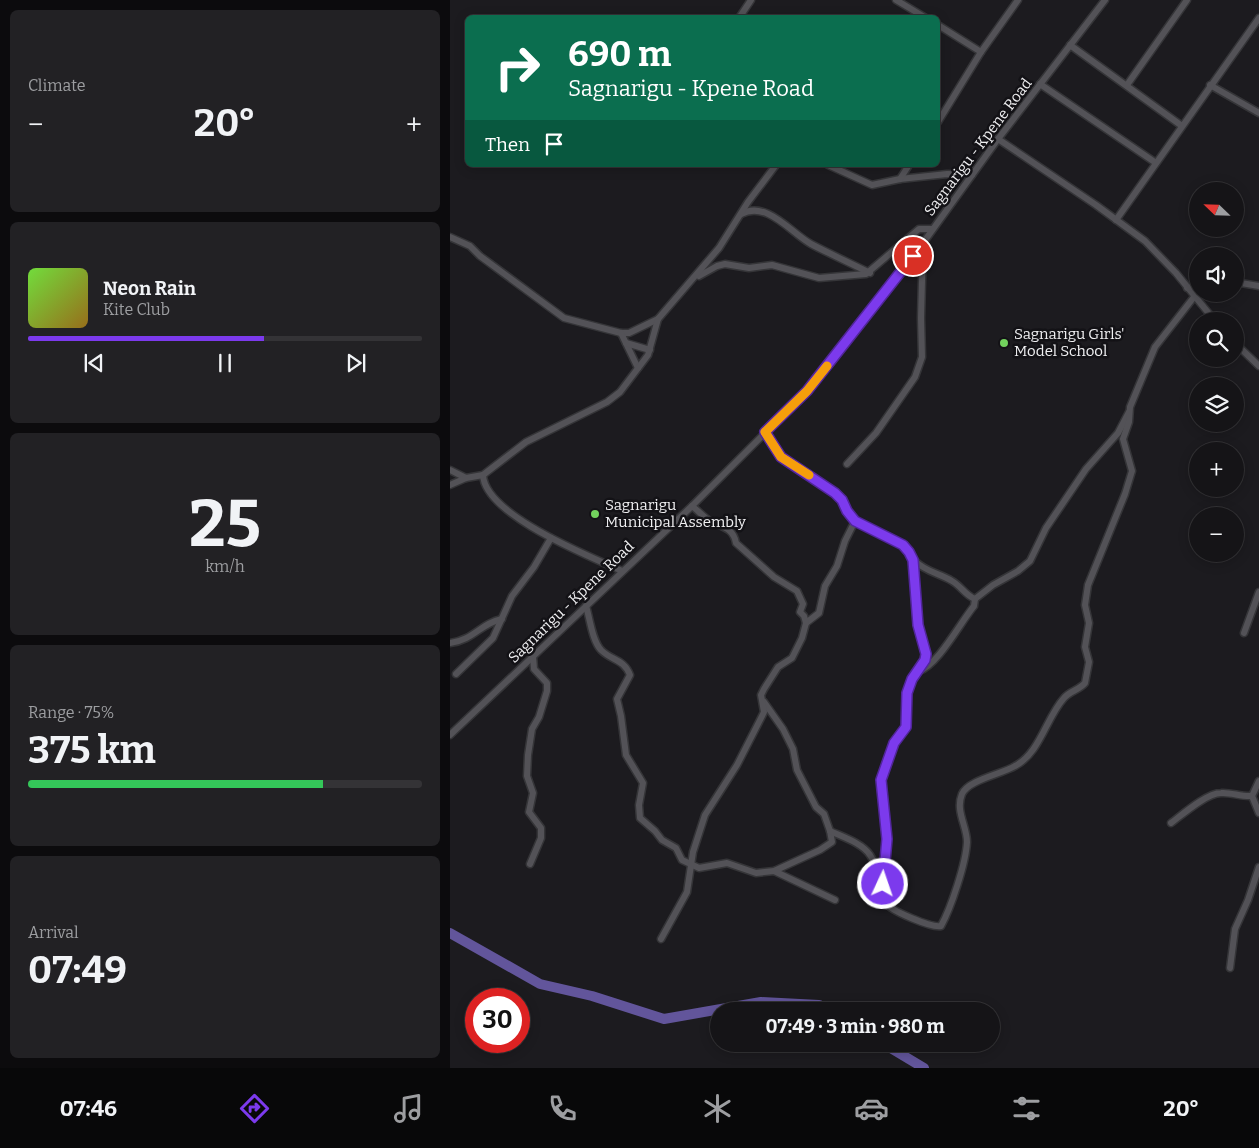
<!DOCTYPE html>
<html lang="en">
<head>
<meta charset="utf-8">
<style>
	:root { --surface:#151417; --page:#222124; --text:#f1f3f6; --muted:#9d9ea1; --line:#343336; --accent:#7c3aed }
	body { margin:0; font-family:Bitter,serif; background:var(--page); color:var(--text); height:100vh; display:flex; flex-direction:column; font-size:19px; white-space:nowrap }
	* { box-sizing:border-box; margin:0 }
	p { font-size:16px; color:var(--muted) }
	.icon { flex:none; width:28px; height:28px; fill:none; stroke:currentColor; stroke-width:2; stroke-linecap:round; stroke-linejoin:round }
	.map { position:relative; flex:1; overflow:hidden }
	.sheet { display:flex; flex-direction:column; gap:10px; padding:10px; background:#0c0b0d; width:450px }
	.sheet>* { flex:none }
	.banner { position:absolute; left:15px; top:15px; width:475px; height:152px; border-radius:8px; box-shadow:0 2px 12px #0003,0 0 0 1px var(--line); background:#0b6e4f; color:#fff; overflow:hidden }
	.needle { width:32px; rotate:293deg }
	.controls { position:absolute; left:739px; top:182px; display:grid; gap:10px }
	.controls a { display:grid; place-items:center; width:55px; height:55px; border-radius:50%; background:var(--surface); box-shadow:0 2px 12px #0003,0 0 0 1px var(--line); font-size:25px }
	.speed { position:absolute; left:15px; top:988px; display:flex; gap:10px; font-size:25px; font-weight:700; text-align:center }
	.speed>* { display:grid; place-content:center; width:65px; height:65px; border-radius:50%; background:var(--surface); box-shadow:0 2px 12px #0003,0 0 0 1px var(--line); line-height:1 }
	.speed .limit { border:8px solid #d22; background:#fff; color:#111 }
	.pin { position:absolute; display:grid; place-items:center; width:42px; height:42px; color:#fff; margin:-21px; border:2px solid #fff; border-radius:50%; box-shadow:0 1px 5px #0007 }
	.me { position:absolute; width:55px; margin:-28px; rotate:3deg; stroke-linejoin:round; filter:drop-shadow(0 0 4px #0008) }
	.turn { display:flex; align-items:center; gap:18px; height:105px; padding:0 20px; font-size:22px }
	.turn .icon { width:65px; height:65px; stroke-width:2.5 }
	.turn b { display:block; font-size:35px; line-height:42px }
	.then { display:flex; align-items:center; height:48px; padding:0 20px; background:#0003; gap:10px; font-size:19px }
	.big { font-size:38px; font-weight:700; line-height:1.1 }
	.sheet .card { flex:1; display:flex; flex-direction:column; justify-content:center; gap:8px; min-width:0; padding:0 18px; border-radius:8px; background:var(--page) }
	.sheet .dial { align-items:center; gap:0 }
	.dial b { font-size:65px; line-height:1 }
	.song { display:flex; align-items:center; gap:15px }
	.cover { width:60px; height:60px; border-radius:8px; background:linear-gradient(135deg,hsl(100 70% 55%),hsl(40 70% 35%)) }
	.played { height:5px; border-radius:2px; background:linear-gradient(90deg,var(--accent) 60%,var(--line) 60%) }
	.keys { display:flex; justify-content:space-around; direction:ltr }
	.heat { display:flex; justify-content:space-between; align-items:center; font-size:28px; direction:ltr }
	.charge { height:8px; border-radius:4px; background:linear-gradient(90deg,#34c759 75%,var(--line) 0) }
	.trip { position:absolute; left:260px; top:1002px; width:290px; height:50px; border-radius:25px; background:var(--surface); box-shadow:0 2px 12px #0003,0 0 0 1px var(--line); font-weight:700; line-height:50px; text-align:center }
	.tabs { display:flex; height:80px; justify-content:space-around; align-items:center; background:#080809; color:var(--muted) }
	.tabs .icon { width:35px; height:35px }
	.tabs .on { color:var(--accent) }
	.tabs b { font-size:22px; color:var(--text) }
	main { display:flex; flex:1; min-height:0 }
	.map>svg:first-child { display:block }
</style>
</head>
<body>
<main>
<section class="sheet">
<div class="card"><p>Climate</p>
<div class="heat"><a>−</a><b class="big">20°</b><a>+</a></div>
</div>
<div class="card">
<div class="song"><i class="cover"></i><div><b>Neon Rain</b><p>Kite Club</p></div></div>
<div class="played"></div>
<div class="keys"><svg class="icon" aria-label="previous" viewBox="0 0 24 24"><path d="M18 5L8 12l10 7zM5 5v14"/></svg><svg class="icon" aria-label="pause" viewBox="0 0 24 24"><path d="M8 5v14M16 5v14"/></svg><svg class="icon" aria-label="next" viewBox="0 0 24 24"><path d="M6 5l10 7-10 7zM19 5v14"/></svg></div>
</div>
<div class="card dial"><b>25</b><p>km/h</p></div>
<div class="card"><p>Range · 75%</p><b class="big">375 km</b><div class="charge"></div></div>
<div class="card"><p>Arrival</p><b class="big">07:49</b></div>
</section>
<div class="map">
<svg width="809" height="1068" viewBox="0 0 809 1068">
	<rect width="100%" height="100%" fill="#1c1b1f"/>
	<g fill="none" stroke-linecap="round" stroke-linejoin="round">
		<g stroke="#62559b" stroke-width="10">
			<polyline points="0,933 90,984 142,996 214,1019 311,1002 369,1005 380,1011"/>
			<polyline points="434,1044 474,1068"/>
		</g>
		<defs>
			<g id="minor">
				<polyline points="446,0 476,18"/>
				<polyline points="289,18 301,0"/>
				<polyline points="488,25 531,52"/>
				<polyline points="620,45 732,126"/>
				<polyline points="590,84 706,163"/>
				<polyline points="677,85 737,0"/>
				<polyline points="760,85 809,113"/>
				<polyline points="488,122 531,52 568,0"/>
				<polyline points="548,139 646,205 695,241 726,273 765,321"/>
				<polyline points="378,165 422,185 450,179 497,174 522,175"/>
				<polyline points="450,179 459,165"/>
				<path d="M291,214c26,-14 50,19 70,30 19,10 39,19 59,29"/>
				<polyline points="666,220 809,18"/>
				<polyline points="0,237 20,246 30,256 114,318 171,333 179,333 208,319"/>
				<polyline points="249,276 267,266 275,264 299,268 322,265 369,278 416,274 469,229 482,229"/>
				<polyline points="785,282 809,286"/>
				<polyline points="737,288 748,286"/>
				<polyline points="171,333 188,368"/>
				<polyline points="176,343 200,350"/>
				<polyline points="785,343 809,366"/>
				<path d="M315,432l16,25 54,36c9,8 11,21 20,28 15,10 35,13 49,25 5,4 6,11 11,15 11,11 24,12 37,20 9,5 13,14 23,18l18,-14 25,-14 12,-10 16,-33 40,-59 32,-36 11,-21"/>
				<polyline points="397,464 426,433 465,377 472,357 471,318 473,243"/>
				<polyline points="0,470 16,478"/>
				<path d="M33,475c2,40 106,81 139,96"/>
				<polyline points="0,485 16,478 33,475 76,442 157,402 170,392 198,355 208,319 269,248 298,202 326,165"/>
				<path d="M136,606c4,13 6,34 15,44 11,11 23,9 29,25l-13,24 4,17 5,39 17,28 -4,22 1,13 15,13 7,9 14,8 6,12 17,8 28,-5 29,10 18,-2 46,-21 12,-8 -2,-11 -6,-17 -8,-7 -19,-37 -4,-21 -10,-20 -19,-27"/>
				<polyline points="356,623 369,613 375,586 387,566 395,541 405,521"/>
				<polyline points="794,633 809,592"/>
				<path d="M0,643c24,-3 31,-20 52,-24"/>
				<path d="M469,671c19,-6 41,-48 55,-65l1,-7"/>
				<polyline points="6,674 43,638 62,596 84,567 101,538"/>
				<polyline points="0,735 242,506 357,391 473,243 548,139 655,0"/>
				<polyline points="809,781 802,796 809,813"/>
				<path d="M721,823c12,-9 36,-30 50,-30 10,-1 20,4 31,3"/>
				<path d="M380,831c13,6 32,12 40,24 5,8 11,19 13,28 1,6 -1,14 2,19 5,9 47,26 56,24 10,-18 25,-63 26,-84 0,-16 -12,-31 -5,-48 6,-14 40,-20 53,-28 25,-13 31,-48 49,-68 6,-7 15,-8 21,-15l4,-21 -4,-15 4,-24 -4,-18 3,-20 37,-91 7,-23 -9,-32 6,-17 1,-15 25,-60 39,-50"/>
				<polyline points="80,864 91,838 91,828 79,812 83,793 77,776 78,755 82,729 89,717 97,691 97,683 84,669 83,656"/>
				<polyline points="324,871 385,900"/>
				<polyline points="434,880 437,839 431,780 444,743 456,727 457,693 462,679 475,659 476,654 467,625 463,560"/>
				<path d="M211,939l26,-47 6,-40 12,-37 32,-50 22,-43 5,-10 -3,-17 3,-6 14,-22 14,-9 10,-20 4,-15 -2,-7 -4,-4 3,-8 -6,-13 -23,-14 -38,-34c-3,-17 -17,-16 -29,-24 -5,-4 -10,-9 -15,-13"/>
				<polyline points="780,968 785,929 798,900 809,867"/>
			</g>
		</defs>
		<use href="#minor" stroke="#353538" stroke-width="9"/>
		<use href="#minor" stroke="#535257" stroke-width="6"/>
	</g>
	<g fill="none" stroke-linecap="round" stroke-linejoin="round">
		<defs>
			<polyline id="route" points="433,884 437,839 431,780 444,743 456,727 457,693 462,679 475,660 476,654 468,625 463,560 459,552 453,545 405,521 397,511 392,500 385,493 331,457 315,432 357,391 463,256"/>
		</defs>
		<use href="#route" stroke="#51269a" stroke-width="12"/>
		<use href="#route" stroke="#7c3aed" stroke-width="9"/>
		<polyline stroke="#f59e0b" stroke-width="9" points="359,475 331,457 315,432 357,391 377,366"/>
	</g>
	<g fill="#72d25d" stroke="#131216" stroke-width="2">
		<circle cx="554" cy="343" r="5"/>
		<circle cx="145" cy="514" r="5"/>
	</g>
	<g text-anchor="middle" stroke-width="5" stroke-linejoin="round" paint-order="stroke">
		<g font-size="15" fill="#f0f0f2" stroke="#131216">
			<text transform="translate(528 147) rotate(-53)" y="5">Sagnarigu - Kpene Road</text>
			<text transform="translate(121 602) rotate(-44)" y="5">Sagnarigu - Kpene Road</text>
		</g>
		<g font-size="15" fill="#f0f0f2" stroke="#131216" text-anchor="start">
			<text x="564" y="339">Sagnarigu Girls'<tspan x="564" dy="17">Model School</tspan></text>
			<text x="155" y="510">Sagnarigu<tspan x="155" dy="17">Municipal Assembly</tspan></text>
		</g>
	</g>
</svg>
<div class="controls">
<a><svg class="needle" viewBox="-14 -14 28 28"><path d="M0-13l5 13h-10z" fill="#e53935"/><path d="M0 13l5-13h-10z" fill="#9d9ea1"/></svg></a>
<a><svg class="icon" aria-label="sound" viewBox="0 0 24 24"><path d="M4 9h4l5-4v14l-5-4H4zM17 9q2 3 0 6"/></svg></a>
<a><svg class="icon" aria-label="search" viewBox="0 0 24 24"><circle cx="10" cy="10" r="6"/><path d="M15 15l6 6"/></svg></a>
<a><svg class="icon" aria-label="layers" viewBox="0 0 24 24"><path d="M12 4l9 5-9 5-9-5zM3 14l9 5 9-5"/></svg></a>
<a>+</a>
<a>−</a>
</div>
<div class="speed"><div class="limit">30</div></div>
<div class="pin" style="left:463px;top:256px;background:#d93025"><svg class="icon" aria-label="arrive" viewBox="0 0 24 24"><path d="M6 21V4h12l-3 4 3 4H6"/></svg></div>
<svg class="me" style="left:433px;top:884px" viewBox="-20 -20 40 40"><circle r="17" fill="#7c3aed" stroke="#fff" stroke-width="3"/><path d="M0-11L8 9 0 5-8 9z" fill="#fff"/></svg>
<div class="trip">07:49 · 3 min · 980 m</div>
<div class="banner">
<div class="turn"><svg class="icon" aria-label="right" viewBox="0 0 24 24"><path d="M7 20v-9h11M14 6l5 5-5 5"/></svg><div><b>690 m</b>Sagnarigu - Kpene Road</div></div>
<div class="then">Then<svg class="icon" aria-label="arrive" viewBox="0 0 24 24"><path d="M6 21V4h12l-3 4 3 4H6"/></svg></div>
</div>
</div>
</main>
<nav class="tabs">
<b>07:46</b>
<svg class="icon on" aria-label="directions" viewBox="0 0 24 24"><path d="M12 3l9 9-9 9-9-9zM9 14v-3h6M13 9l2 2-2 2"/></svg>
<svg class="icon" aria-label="music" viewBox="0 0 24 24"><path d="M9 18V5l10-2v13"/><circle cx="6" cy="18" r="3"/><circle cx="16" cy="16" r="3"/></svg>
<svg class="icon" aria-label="phone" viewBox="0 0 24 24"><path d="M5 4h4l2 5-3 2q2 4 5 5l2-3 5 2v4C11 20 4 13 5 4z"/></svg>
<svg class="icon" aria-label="climate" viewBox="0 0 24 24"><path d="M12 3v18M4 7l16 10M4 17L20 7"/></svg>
<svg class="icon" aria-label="car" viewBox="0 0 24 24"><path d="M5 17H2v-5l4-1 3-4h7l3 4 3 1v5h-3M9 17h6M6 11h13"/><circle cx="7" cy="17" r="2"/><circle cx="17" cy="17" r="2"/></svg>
<svg class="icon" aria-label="filters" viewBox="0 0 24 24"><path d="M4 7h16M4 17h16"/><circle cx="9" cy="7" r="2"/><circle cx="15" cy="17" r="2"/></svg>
<b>20°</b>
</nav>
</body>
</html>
